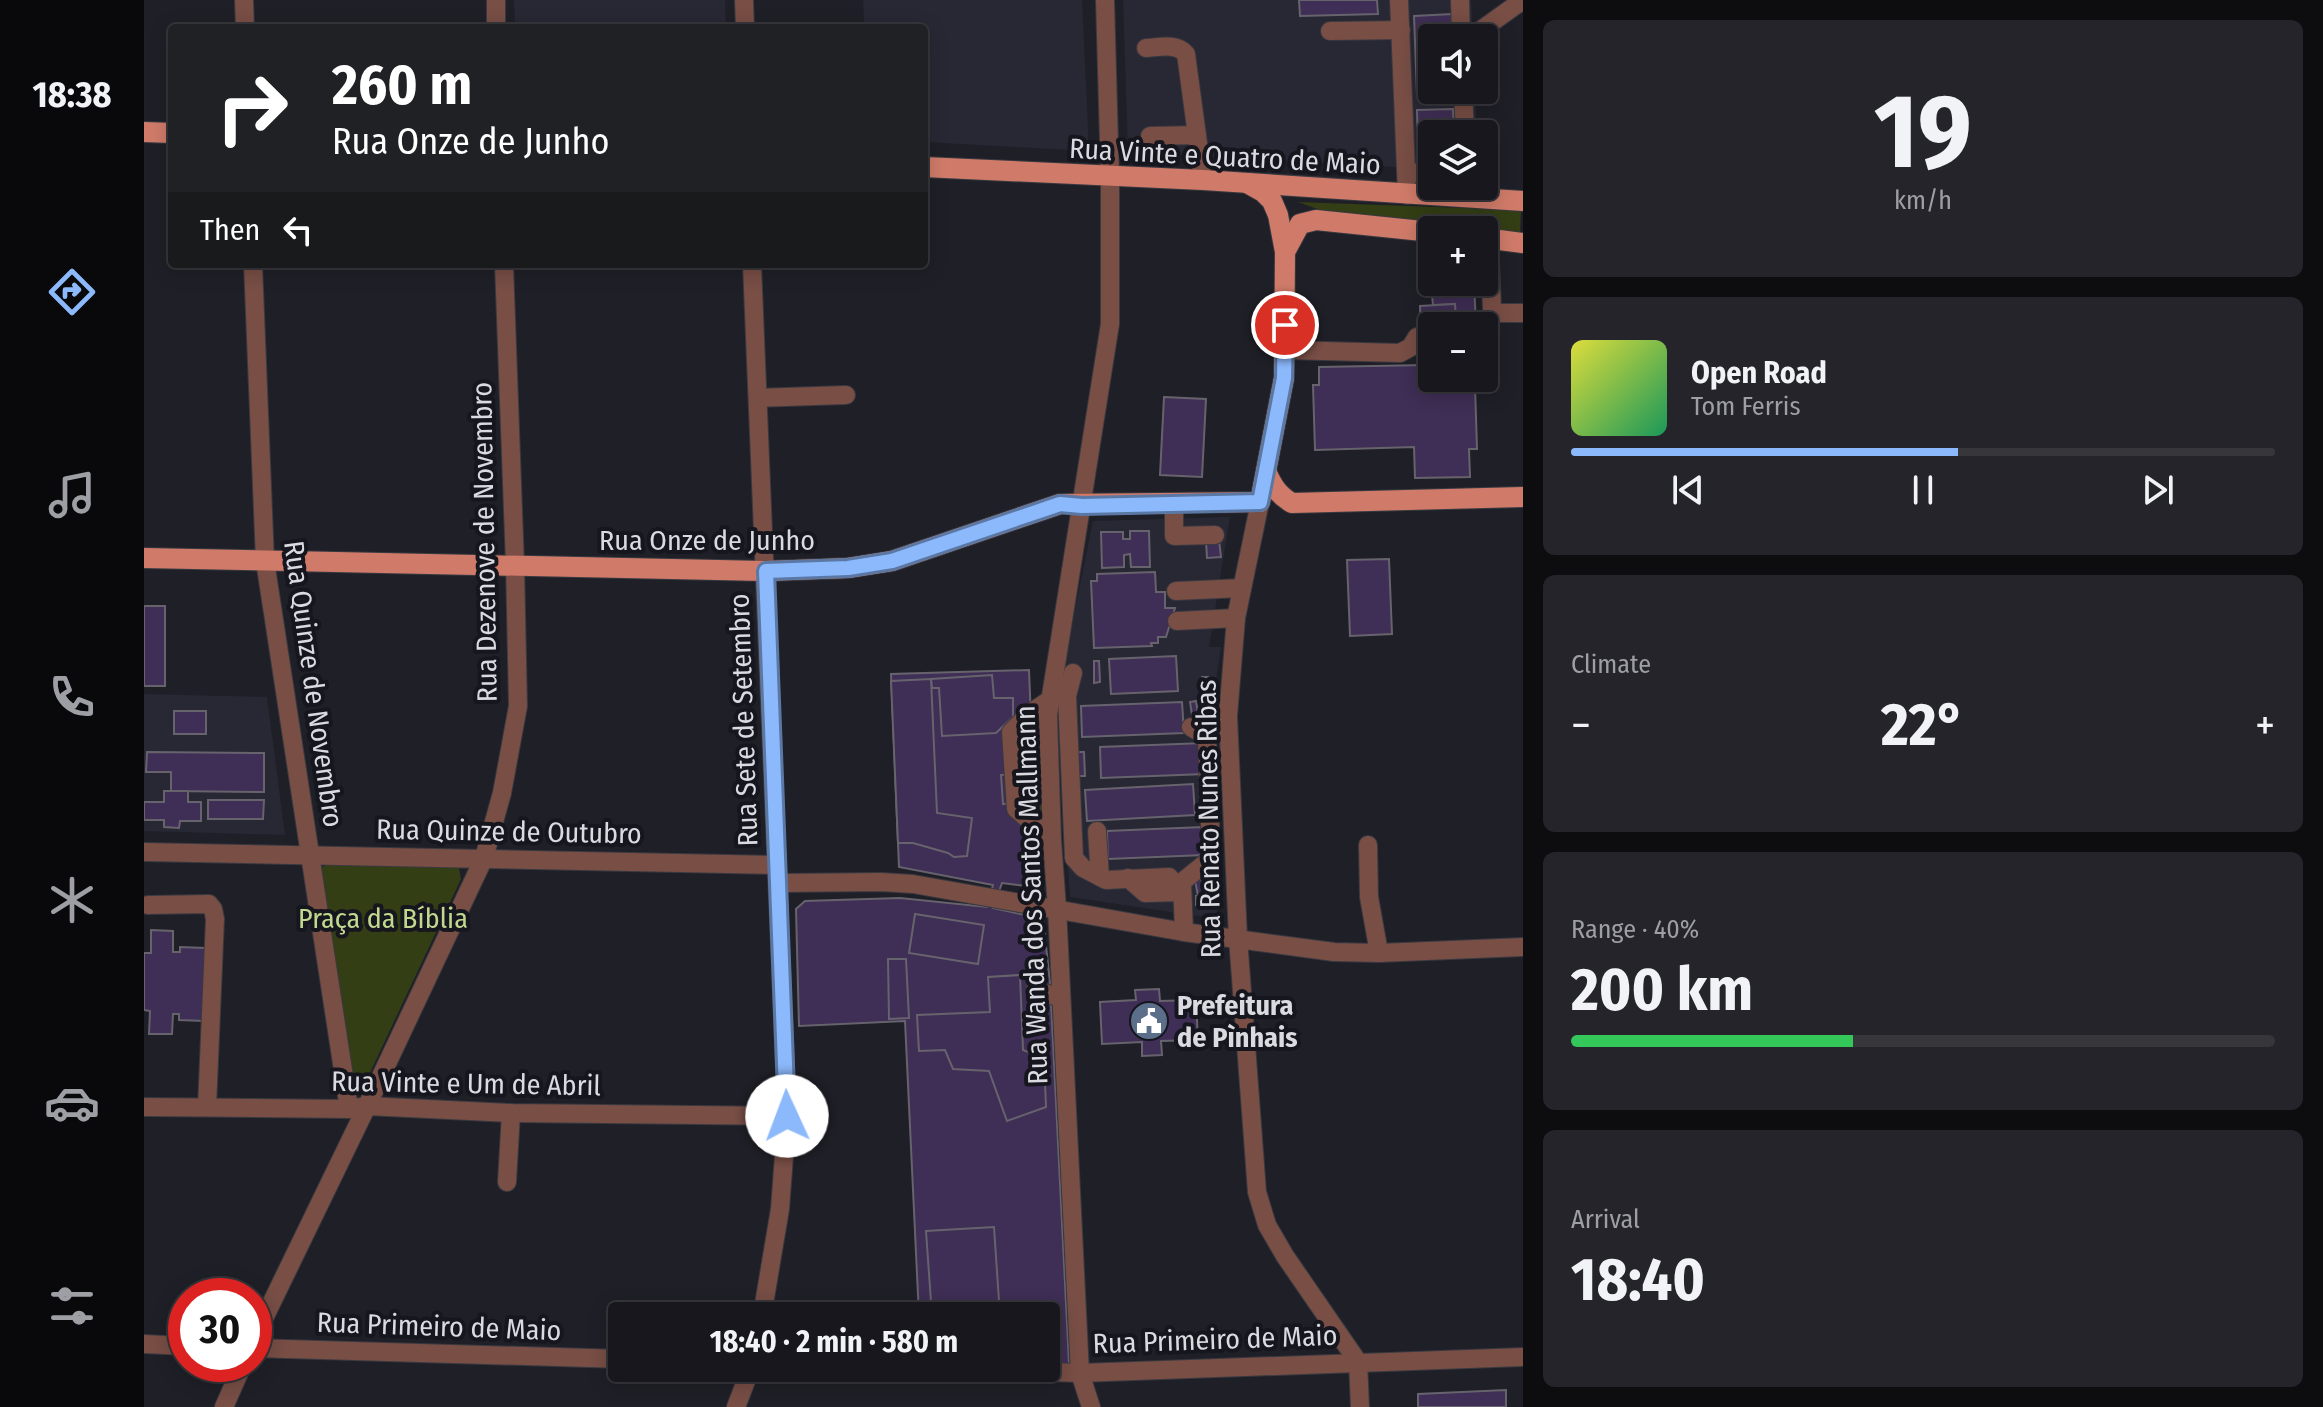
<!DOCTYPE html>
<html lang="en">
<head>
<meta charset="utf-8">
<style>
	:root { --surface:#17171d; --page:#24242a; --text:#f1f3f6; --muted:#9e9fa4; --line:#36363b; --accent:#8cb9fc }
	body { margin:0; font-family:"Fira Sans Condensed",sans-serif; background:var(--page); color:var(--text); height:100vh; display:flex; flex-direction:column; font-size:30px; white-space:nowrap }
	* { box-sizing:border-box; margin:0 }
	p { font-size:26px; color:var(--muted) }
	.icon { flex:none; width:44px; height:44px; fill:none; stroke:currentColor; stroke-width:2; stroke-linecap:round; stroke-linejoin:round }
	.map { position:relative; flex:1; overflow:hidden }
	.drawer { display:flex; flex-direction:column; gap:20px; padding:20px; background:#0d0d10; width:800px }
	.drawer>* { flex:none }
	.guide { position:absolute; left:24px; top:24px; width:760px; height:244px; border-radius:8px; box-shadow:0 4px 20px #0003,0 0 0 2px var(--line); background:#202124; color:#fff; overflow:hidden }
	.tools { position:absolute; left:1274px; top:24px; display:grid; gap:16px }
	.tools a { display:grid; place-items:center; width:80px; height:80px; border-radius:8px; background:var(--surface); box-shadow:0 4px 20px #0003,0 0 0 2px var(--line); font-size:40px }
	.speed { position:absolute; left:24px; top:1278px; display:flex; gap:16px; font-size:40px; font-weight:700; text-align:center }
	.speed>* { display:grid; place-content:center; width:104px; height:104px; border-radius:50%; background:var(--surface); box-shadow:0 4px 20px #0003,0 0 0 2px var(--line); line-height:1 }
	.speed .limit { border:12px solid #d22; background:#fff; color:#111 }
	.pin { position:absolute; display:grid; place-items:center; width:68px; height:68px; color:#fff; margin:-34px; border:4px solid #fff; border-radius:50%; box-shadow:0 2px 8px #0007 }
	.me { position:absolute; width:88px; margin:-44px; rotate:358deg; stroke-linejoin:round; filter:drop-shadow(0 0 6px #0008) }
	.turn { display:flex; align-items:center; gap:28px; height:168px; padding:0 32px; font-size:36px }
	.turn .icon { width:104px; height:104px; stroke-width:2.5 }
	.turn b { display:block; font-size:56px; line-height:68px }
	.then { display:flex; align-items:center; height:76px; padding:0 32px; background:#0003; gap:16px; font-size:30px }
	.big { font-size:60px; font-weight:700; line-height:1.1 }
	.drawer .tile { flex:1; display:flex; flex-direction:column; justify-content:center; gap:12px; min-width:0; padding:0 28px; border-radius:12px; background:var(--page) }
	.drawer .dial { align-items:center; gap:0 }
	.dial b { font-size:104px; line-height:1 }
	.song { display:flex; align-items:center; gap:24px }
	.cover { width:96px; height:96px; border-radius:12px; background:linear-gradient(135deg,hsl(60 70% 55%),hsl(150 70% 35%)) }
	.played { height:8px; border-radius:4px; background:linear-gradient(90deg,var(--accent) 55%,var(--line) 55%) }
	.keys { display:flex; justify-content:space-around; direction:ltr }
	.heat { display:flex; justify-content:space-between; align-items:center; font-size:44px; direction:ltr }
	.charge { height:12px; border-radius:6px; background:linear-gradient(90deg,#34c759 40%,var(--line) 0) }
	.trip { position:absolute; left:464px; top:1302px; width:452px; height:80px; border-radius:8px; background:var(--surface); box-shadow:0 4px 20px #0003,0 0 0 2px var(--line); font-weight:700; line-height:80px; text-align:center }
	main { display:flex; flex:1; min-height:0 }
	.menu { display:flex; flex-direction:column; width:144px; justify-content:space-around; align-items:center; background:#09090c; color:var(--muted) }
	.menu .icon { width:56px; height:56px }
	.menu .current { color:var(--accent) }
	.menu b { font-size:36px; color:var(--text) }
	.map>svg:first-child { display:block }
</style>
</head>
<body>
<main>
<nav class="menu">
<b>18:38</b>
<svg class="icon current" aria-label="directions" viewBox="0 0 24 24"><path d="M12 3l9 9-9 9-9-9zM9 14v-3h6M13 9l2 2-2 2"/></svg>
<svg class="icon" aria-label="music" viewBox="0 0 24 24"><path d="M9 18V5l10-2v13"/><circle cx="6" cy="18" r="3"/><circle cx="16" cy="16" r="3"/></svg>
<svg class="icon" aria-label="phone" viewBox="0 0 24 24"><path d="M5 4h4l2 5-3 2q2 4 5 5l2-3 5 2v4C11 20 4 13 5 4z"/></svg>
<svg class="icon" aria-label="climate" viewBox="0 0 24 24"><path d="M12 3v18M4 7l16 10M4 17L20 7"/></svg>
<svg class="icon" aria-label="car" viewBox="0 0 24 24"><path d="M5 17H2v-5l4-1 3-4h7l3 4 3 1v5h-3M9 17h6M6 11h13"/><circle cx="7" cy="17" r="2"/><circle cx="17" cy="17" r="2"/></svg>
<svg class="icon" aria-label="filters" viewBox="0 0 24 24"><path d="M4 7h16M4 17h16"/><circle cx="9" cy="7" r="2"/><circle cx="15" cy="17" r="2"/></svg>
</nav>
<div class="map">
<svg width="1379" height="1407" viewBox="0 0 1379 1407">
	<rect width="100%" height="100%" fill="#1f1f27"/>
	<g fill="#282734">
		<polygon points="370,0 581,0 582,28 371,28"/>
		<polygon points="719,0 938,0 945,151 780,142 780,28 720,28"/>
		<polygon points="979,0 1327,0 1329,38 1288,38 1288,90 1331,90 1333,134 1288,134 1288,169 984,152"/>
		<polygon points="1086,517 1065,647 1077,647 1067,714 1074,919 926,897 913,698 949,521"/>
		<polygon points="0,694 123,697 141,835 0,831"/>
	</g>
	<g fill="#333e15">
		<polygon points="1154,202 1377,210 1376,236 1340,230 1313,230 1201,219"/>
		<polygon points="895,713 898,820 883,808 879,734"/>
		<polygon points="308,864 315,868 317,879 216,1094 211,1097 179,919 184,914 176,868 183,865"/>
	</g>
	<g fill="#3f2e55" stroke="#67636d" stroke-width="2">
		<polygon points="1155,0 1233,0 1234,14 1156,16"/>
		<polygon points="1308,14 1309,38 1288,38 1288,90 1306,90 1306,93 1273,94 1270,16"/>
		<polygon points="1309,109 1310,134 1288,134 1288,158 1274,158 1273,110"/>
		<polygon points="1282,272 1288,272 1288,282 1330,282 1332,326 1312,326 1311,304 1289,305 1288,295 1283,295"/>
		<polygon points="1311,304 1312,326 1288,326 1288,333 1277,333 1276,306"/>
		<polygon points="1283,365 1284,388 1331,386 1333,449 1325,449 1326,477 1271,478 1270,447 1171,450 1169,385 1175,385 1175,367"/>
		<polygon points="1020,397 1062,399 1058,477 1016,475"/>
		<polygon points="986,531 1005,531 1006,567 987,567 986,554 980,555 980,567 958,568 957,532 979,532 979,539 986,539"/>
		<polygon points="1075,540 1077,557 1063,558 1062,541"/>
		<polygon points="1245,559 1248,634 1206,636 1203,560"/>
		<polygon points="1011,572 1012,592 1021,592 1021,608 1031,608 1022,637 1014,637 1014,643 1007,643 1008,646 950,648 947,581 953,581 953,574"/>
		<rect x="0" y="606" width="21" height="80"/>
		<polygon points="1032,656 1034,691 967,694 965,659"/>
		<polygon points="950,661 955,661 956,682 950,683"/>
		<polygon points="885,670 892,840 897,888 858,883 849,908 899,919 906,982 925,1364 902,1363 902,1316 775,1316 761,1021 655,1026 652,909 661,901 756,898 843,907 849,885 755,867 747,674"/>
		<polygon points="848,675 850,698 869,698 869,717 852,733 798,736 795,688 788,688 787,679"/>
		<polygon points="1058,677 1064,677 1066,689 1060,690"/>
		<polygon points="787,679 793,813 828,818 823,856 810,857 804,853 769,843 754,843 747,681"/>
		<polygon points="1052,701 1054,714 1048,715 1046,702"/>
		<polygon points="1038,702 1040,733 938,737 937,706"/>
		<rect x="30" y="711" width="32" height="23"/>
		<polygon points="1060,743 1061,774 957,778 956,747"/>
		<polygon points="3,752 120,753 120,792 27,791 27,772 2,772"/>
		<polygon points="932,752 940,752 941,776 933,776"/>
		<polygon points="878,774 880,803 859,804 857,775"/>
		<polygon points="1049,784 1051,815 943,821 941,790"/>
		<polygon points="20,791 44,791 44,802 57,802 57,821 36,821 35,828 20,827 20,820 0,820 0,802 20,802"/>
		<polygon points="64,800 120,800 119,819 64,819"/>
		<polygon points="1059,827 1060,855 964,859 963,831"/>
		<polygon points="1061,879 1064,896 1062,896 1062,904 1052,905 1052,896 1054,896 1051,880"/>
		<polygon points="771,914 840,925 834,964 765,953"/>
		<polygon points="7,930 29,931 29,952 36,952 36,947 61,948 60,1021 35,1020 35,1014 29,1014 28,1034 5,1034 6,1011 0,1010 0,953 7,953"/>
		<polygon points="744,959 762,959 765,1018 745,1019"/>
		<polygon points="876,975 879,1050 900,1058 902,1107 863,1121 845,1071 809,1069 801,1050 775,1051 773,1015 846,1012 844,977"/>
		<polygon points="1015,989 1016,1001 1052,1000 1054,1040 1017,1041 1018,1055 998,1056 998,1042 958,1044 956,1002 992,1000 991,990"/>
		<polygon points="850,1227 856,1316 788,1316 782,1231"/>
		<polygon points="1362,1390 1362,1407 1274,1407 1274,1394"/>
	</g>
	<g fill="none" stroke-linecap="round" stroke-linejoin="round">
		<defs>
			<g id="minor">
				<polyline points="100,0 101,28"/>
				<polyline points="352,0 352,28"/>
				<polyline points="600,0 601,28"/>
				<polyline points="1255,0 1263,195"/>
				<polyline points="1316,0 1317,38"/>
				<polyline points="1186,31 1257,30"/>
				<polyline points="1326,38 1379,0"/>
				<path d="M1002,48c14,-1 31,-5 40,6l17,126"/>
				<polyline points="1319,90 1321,134"/>
				<polyline points="1006,136 1053,135"/>
				<polyline points="1263,173 1288,172"/>
				<polyline points="1345,238 1348,309 1355,313 1379,313"/>
				<polyline points="109,264 121,561 205,1109"/>
				<polyline points="608,264 643,1116 636,1209 618,1316"/>
				<polyline points="1142,350 1256,353 1267,347 1273,337"/>
				<polyline points="614,398 702,395"/>
				<polyline points="1116,502 1092,618 1084,716 1094,938 1113,1192 1123,1225 1141,1256 1214,1362 1216,1407"/>
				<polyline points="1030,504 1030,536 1071,535"/>
				<polyline points="1032,591 1098,588"/>
				<polyline points="1033,621 1092,618"/>
				<polyline points="929,673 923,696 930,858 939,868 962,880 1025,877 1038,892"/>
				<polyline points="907,699 885,714 867,732 872,809 908,840"/>
				<polyline points="953,831 956,877"/>
				<polyline points="1224,845 1225,897 1235,953"/>
				<polyline points="0,852 632,865"/>
				<polyline points="984,878 1001,893 1038,892"/>
				<polyline points="634,883 737,882 769,884 1040,932 1190,952 1235,953 1379,947"/>
				<polyline points="4,905 65,904 69,909 71,919 63,1107"/>
				<polyline points="1040,932 1038,882 1064,861 1067,856 1063,737 1047,727"/>
				<polyline points="891,990 917,998"/>
				<polyline points="0,1107 205,1109 223,1106 367,1113 643,1116"/>
				<polyline points="363,1182 367,1113"/>
				<polyline points="110,1339 223,1106 340,858 358,793 374,706 371,565 360,264"/>
				<polyline points="0,1344 42,1346"/>
				<polyline points="110,1348 478,1359"/>
				<polyline points="766,1368 936,1373 1379,1357"/>
				<polyline points="80,1407 99,1364"/>
				<polyline points="592,1407 607,1368"/>
				<polyline points="947,1407 936,1373 913,908 908,840 904,715 966,324 966,177 961,0"/>
			</g>
			<g id="major">
				<polyline points="0,132 28,133"/>
				<polyline points="780,167 1059,180 1379,201"/>
				<polyline points="1340,238 1379,243"/>
				<polyline points="1141,252 1156,224 1172,220 1288,232"/>
				<path d="M1122,471c6,14 12,24 26,32l231,-6"/>
				<polyline points="0,558 622,571 704,568 748,561 916,504 1116,502 1140,378 1141,252 1134,215 1128,201 1119,192 1103,183"/>
			</g>
		</defs>
		<use href="#minor" stroke="#393941" stroke-width="20"/>
		<use href="#major" stroke="#393941" stroke-width="22"/>
		<use href="#minor" stroke="#784e45" stroke-width="18"/>
		<use href="#major" stroke="#d07b69" stroke-width="20"/>
	</g>
	<g fill="none" stroke-linecap="round" stroke-linejoin="round">
		<defs>
			<polyline id="route" points="643,1116 622,571 704,568 748,561 916,504 938,506 1116,502 1140,378 1141,325"/>
		</defs>
		<use href="#route" stroke="#5b78a4" stroke-width="20"/>
		<use href="#route" stroke="#8cb9fc" stroke-width="14"/>
	</g>
	<defs>
		<symbol id="civic-disc" viewBox="-11 -11 22 22"><circle r="9.5" fill="#5c6f8a" stroke="#16161e"/><path d="M-.6-6.5H3V-4.5H.6V-3L4-1V1h2V6H-6V1h2V-1L-.6-3ZM-1.2 2.5V6h2.4V2.5Z" fill="#fff"/></symbol>
	</defs>
	<g fill-rule="evenodd">
		<use href="#civic-disc" x="983" y="999" width="44" height="44"/>
	</g>
	<g text-anchor="middle" stroke-width="8" stroke-linejoin="round" paint-order="stroke">
		<g font-size="28" fill="#dadae0" stroke="#16161e">
			<text transform="translate(1081 156) rotate(3)" y="10">Rua Vinte e Quatro de Maio</text>
			<text x="563" y="550">Rua Onze de Junho</text>
			<text transform="translate(340 542) rotate(-91)" y="10">Rua Dezenove de Novembro</text>
			<text transform="translate(170 684) rotate(82)" y="10">Rua Quinze de Novembro</text>
			<text transform="translate(599 720) rotate(-92)" y="10">Rua Sete de Setembro</text>
			<text transform="translate(1064 819) rotate(-91)" y="10">Rua Renato Nunes Ribas</text>
			<text transform="translate(365 831) rotate(1)" y="10">Rua Quinze de Outubro</text>
			<text transform="translate(887 895) rotate(-92)" y="10">Rua Wanda dos Santos Mallmann</text>
			<text transform="translate(322 1083) rotate(1)" y="10">Rua Vinte e Um de Abril</text>
			<text transform="translate(295 1326) rotate(2)" y="10">Rua Primeiro de Maio</text>
			<text transform="translate(1071 1339) rotate(-2)" y="10">Rua Primeiro de Maio</text>
		</g>
		<g font-size="28" fill="#c1d88e" stroke="#16161e">
			<text x="239" y="928">Praça da Bíblia</text>
		</g>
		<g font-size="28" font-weight="bold" fill="#dadae0" stroke="#16161e" text-anchor="start">
			<text x="1033" y="1015">Prefeitura<tspan x="1033" dy="32">de Pìnhais</tspan></text>
		</g>
	</g>
</svg>
<div class="tools">
<a><svg class="icon" aria-label="sound" viewBox="0 0 24 24"><path d="M4 9h4l5-4v14l-5-4H4zM17 9q2 3 0 6"/></svg></a>
<a><svg class="icon" aria-label="layers" viewBox="0 0 24 24"><path d="M12 4l9 5-9 5-9-5zM3 14l9 5 9-5"/></svg></a>
<a>+</a>
<a>−</a>
</div>
<div class="speed"><div class="limit">30</div></div>
<div class="pin" style="left:1141px;top:325px;background:#d93025"><svg class="icon" aria-label="arrive" viewBox="0 0 24 24"><path d="M6 21V4h12l-3 4 3 4H6"/></svg></div>
<svg class="me" style="left:643px;top:1116px" viewBox="-20 -20 40 40"><circle r="19" fill="#fff"/><path d="M0-13L10 11 0 6-10 11z" fill="#8cb9fc"/></svg>
<div class="trip">18:40 · 2 min · 580 m</div>
<div class="guide">
<div class="turn"><svg class="icon" aria-label="right" viewBox="0 0 24 24"><path d="M7 20v-9h11M14 6l5 5-5 5"/></svg><div><b>260 m</b>Rua Onze de Junho</div></div>
<div class="then">Then<svg class="icon" aria-label="left" viewBox="0 0 24 24"><path d="M17 20v-9H6M10 6l-5 5 5 5"/></svg></div>
</div>
</div>
<section class="drawer">
<div class="tile dial"><b>19</b><p>km/h</p></div>
<div class="tile">
<div class="song"><i class="cover"></i><div><b>Open Road</b><p>Tom Ferris</p></div></div>
<div class="played"></div>
<div class="keys"><svg class="icon" aria-label="previous" viewBox="0 0 24 24"><path d="M18 5L8 12l10 7zM5 5v14"/></svg><svg class="icon" aria-label="pause" viewBox="0 0 24 24"><path d="M8 5v14M16 5v14"/></svg><svg class="icon" aria-label="next" viewBox="0 0 24 24"><path d="M6 5l10 7-10 7zM19 5v14"/></svg></div>
</div>
<div class="tile"><p>Climate</p>
<div class="heat"><a>−</a><b class="big">22°</b><a>+</a></div>
</div>
<div class="tile"><p>Range · 40%</p><b class="big">200 km</b><div class="charge"></div></div>
<div class="tile"><p>Arrival</p><b class="big">18:40</b></div>
</section>
</main>
</body>
</html>
